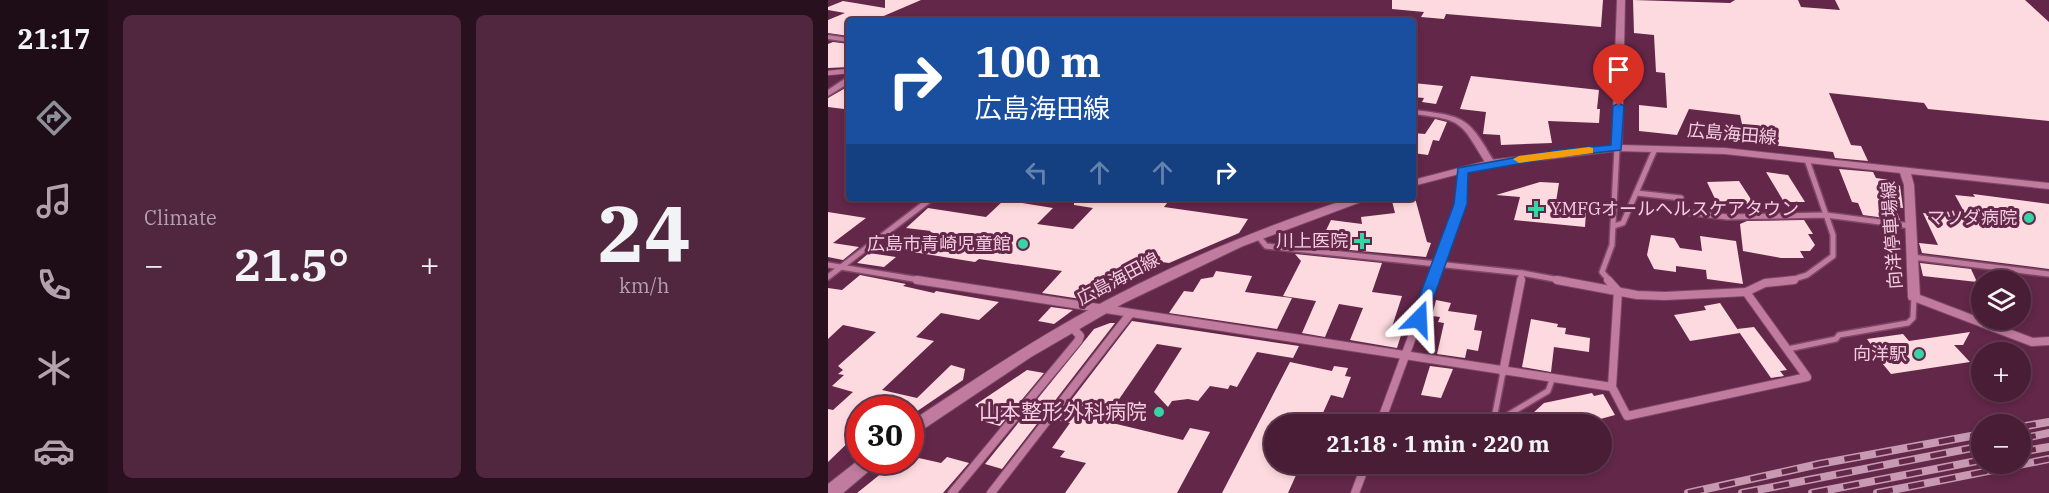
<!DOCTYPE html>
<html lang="en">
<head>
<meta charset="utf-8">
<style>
	:root { --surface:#4a1d37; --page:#51263f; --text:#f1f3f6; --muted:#b2a2ad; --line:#613b52; --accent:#8c9099 }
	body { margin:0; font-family:"IBM Plex Serif","Noto Sans JP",serif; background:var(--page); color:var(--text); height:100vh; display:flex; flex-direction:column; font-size:22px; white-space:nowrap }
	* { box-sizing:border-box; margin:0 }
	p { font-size:20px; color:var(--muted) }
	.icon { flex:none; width:33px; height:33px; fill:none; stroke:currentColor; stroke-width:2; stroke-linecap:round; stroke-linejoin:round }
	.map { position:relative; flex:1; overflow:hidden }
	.sheet { display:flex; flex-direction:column; gap:15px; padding:15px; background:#29101e; width:720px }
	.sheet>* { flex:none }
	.banner { position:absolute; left:18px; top:18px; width:570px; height:183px; border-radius:6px; box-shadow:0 3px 9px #0003,0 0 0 2px var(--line); background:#1a4fa0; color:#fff; overflow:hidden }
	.tools { position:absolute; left:1143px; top:270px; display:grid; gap:12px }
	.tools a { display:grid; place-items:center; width:60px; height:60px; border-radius:50%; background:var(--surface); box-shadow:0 3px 9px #0003,0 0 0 2px var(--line); font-size:30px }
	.speed { position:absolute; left:18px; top:396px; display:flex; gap:12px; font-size:30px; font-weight:700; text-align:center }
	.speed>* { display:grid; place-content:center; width:78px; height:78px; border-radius:50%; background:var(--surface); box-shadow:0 3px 9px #0003,0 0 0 2px var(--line); line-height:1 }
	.speed .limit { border:9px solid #d22; background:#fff; color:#111 }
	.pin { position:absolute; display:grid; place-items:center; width:51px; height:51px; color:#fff; margin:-62px -26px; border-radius:50% 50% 50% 0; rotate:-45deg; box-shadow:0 0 6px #0007 }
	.pin .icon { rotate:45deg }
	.me { position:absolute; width:66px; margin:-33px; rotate:21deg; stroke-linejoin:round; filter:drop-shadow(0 0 4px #0008) }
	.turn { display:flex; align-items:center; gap:21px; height:126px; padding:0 30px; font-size:27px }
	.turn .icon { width:78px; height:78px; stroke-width:2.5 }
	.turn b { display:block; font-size:42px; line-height:51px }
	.lanes { display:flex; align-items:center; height:57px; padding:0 30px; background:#0003; justify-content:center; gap:30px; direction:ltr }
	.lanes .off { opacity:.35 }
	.big { font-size:45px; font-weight:700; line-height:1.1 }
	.sheet .card { flex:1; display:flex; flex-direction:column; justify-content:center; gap:9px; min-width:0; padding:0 21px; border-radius:9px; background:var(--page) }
	.sheet .dial { align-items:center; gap:0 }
	.dial b { font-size:78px; line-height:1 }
	.heat { display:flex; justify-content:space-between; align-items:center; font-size:33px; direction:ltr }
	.sheet .tiles { flex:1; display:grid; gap:15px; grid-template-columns:repeat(2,1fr) }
	.trip { position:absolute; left:436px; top:414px; width:348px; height:60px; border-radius:30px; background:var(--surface); box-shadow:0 3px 9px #0003,0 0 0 2px var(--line); font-weight:700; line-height:60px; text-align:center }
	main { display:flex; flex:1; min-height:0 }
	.menu { display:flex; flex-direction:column; width:108px; justify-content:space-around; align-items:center; background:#1e0c16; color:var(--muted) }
	.menu .icon { width:42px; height:42px }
	.menu .current { color:var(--accent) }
	.menu b { font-size:27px; color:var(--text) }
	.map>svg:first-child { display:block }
</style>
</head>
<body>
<main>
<nav class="menu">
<b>21:17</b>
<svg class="icon current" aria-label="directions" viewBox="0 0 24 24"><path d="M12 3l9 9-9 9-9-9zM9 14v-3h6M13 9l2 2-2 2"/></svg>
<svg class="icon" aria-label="music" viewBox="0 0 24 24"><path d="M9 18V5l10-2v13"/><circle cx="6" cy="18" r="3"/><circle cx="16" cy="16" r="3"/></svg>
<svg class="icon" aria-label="phone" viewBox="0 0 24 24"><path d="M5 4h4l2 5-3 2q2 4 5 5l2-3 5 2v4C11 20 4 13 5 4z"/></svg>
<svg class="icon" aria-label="climate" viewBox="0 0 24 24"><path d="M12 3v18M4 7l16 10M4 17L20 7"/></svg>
<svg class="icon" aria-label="car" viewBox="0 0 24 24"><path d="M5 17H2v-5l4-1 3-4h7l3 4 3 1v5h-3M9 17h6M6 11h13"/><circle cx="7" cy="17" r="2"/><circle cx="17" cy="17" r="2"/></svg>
</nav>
<section class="sheet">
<div class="tiles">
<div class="card"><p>Climate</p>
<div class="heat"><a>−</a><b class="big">21.5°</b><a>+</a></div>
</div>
<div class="card dial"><b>24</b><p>km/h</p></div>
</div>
</section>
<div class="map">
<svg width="1221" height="493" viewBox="0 0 1221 493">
	<rect width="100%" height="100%" fill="#632749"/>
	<g fill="#fddadf">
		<polygon points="57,0 93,0 44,21 21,21 21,36 0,33 0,20 17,13 0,10 0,7 15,1 57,8"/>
		<polygon points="564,0 775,0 773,27 618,14 616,19 593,17 596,12 564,9"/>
		<polygon points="805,0 902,3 907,0 970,0 973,7 1012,10 1007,0 1197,0 1221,22 1221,121 1100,109 1096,103 1001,93 1023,145 1033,146 1040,161 1007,158 1005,152 918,142 912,115 861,109 849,135 811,131 811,105 839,108 837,73 828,72 826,35 806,33"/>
		<polygon points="5,42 21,44 21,67 0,68 0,44"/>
		<polygon points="643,76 771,90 769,109 772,109 771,123 720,121 724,143 673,145 672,135 655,134 658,112 632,109"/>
		<polygon points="585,83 615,86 608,104 594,102 596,98 585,97"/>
		<polygon points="21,86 21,107 16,109 0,107 0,98"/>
		<polygon points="607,119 619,122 611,141 605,140 600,155 585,153 585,133 597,134"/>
		<polygon points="1011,169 1045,172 1048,178 1061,180 1072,186 1075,208 1067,207 1072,220 1035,215 1030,203 1024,202"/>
		<polygon points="938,172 960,175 977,202 956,202"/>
		<polygon points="911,181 926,204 890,205 879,182"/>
		<polygon points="712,182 731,183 727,208 758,212 757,227 686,220 692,197 668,195"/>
		<polygon points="1145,194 1221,204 1221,269 1094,253 1091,243 1110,245 1095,213 1140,219 1127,195 1147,197"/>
		<polygon points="246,198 343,198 336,207 420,219 411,233 341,263 313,259 291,287 266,301 214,293 234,271 151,259 147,262 79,251 103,231 78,228 100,208 158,217 176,200 225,208 209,224 245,229 265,208 246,205"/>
		<polygon points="587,198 599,242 603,243 598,257 490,247 503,220 534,224 533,217 567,213 564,201"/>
		<polygon points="0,212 38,218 5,243 31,247 15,260 0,257"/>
		<polygon points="976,220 985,234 980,234 987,245 982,251 972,251 976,258 953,258 915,251 912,224 919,221"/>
		<polygon points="823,235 846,238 852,248 874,251 872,236 908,241 915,284 879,279 878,270 848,266 848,272 826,269 819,255"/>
		<polygon points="41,253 68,257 56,267 29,263"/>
		<polygon points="467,254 554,263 544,292 574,296 563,330 574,332 569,348 522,340 535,308 511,304 497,337 474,333 488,301 455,296 473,261"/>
		<polygon points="1092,263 1143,269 1149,282 1095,276"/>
		<polygon points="388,271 424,276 417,292 464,298 449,329 341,313 356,291 365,292 373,279 385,277"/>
		<polygon points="32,275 78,284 75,286 106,293 108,291 171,302 151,320 113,313 88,337 106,341 54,390 89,398 123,365 137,369 135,380 82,416 82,410 32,410 32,431 0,462 0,409 5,410 25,392 4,386 16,375 10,374 15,370 10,366 48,332 15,325 0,339 0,288 14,290"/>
		<polygon points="608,300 623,303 620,311 649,315 646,330 654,331 650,351 639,349 637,358 609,354 616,323 610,322 612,317 604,316"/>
		<polygon points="892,303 912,333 862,341 846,315 878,310 876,306"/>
		<polygon points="223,307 245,310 226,324 210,321"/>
		<polygon points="703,319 730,324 729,327 738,328 737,334 762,338 761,352 726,347 723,372 694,367"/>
		<polygon points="304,321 471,346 465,358 429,352 409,387 402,385 400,389 382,386 370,401 360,399 344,401 340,407 326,392 354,348 329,344 276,421 355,440 362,428 382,432 349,493 237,493 258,463 232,457 237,451 224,448 242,423 228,420"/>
		<polygon points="282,323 287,323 174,469 157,464 266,329"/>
		<polygon points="926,327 959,370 952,371 956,376 943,378 909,329"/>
		<polygon points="1142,332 1135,345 1126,345 1142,362 1063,374 1041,347 1044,346 1039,339 1075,334 1081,341"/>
		<polygon points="462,362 504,371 506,366 520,368 517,376 523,377 515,398 503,395 490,424 447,424 447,464 473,464 460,493 394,493"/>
		<polygon points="602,366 625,369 613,398 593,395"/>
		<polygon points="199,370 216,373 172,426 154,421 159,416 147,405"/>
		<polygon points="764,393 766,396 775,394 787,415 754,424 678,424 682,420 705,413 716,403"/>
		<polygon points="82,456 113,463 119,457 141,463 115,493 29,493 70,460 82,460"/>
	</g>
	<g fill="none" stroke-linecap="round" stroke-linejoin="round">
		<defs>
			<g id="service">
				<polyline points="960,349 1008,339 1011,335 1080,323 1085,318 1086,297"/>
				<polyline points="675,372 665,424 720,391 724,380"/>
			</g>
			<polyline id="minor-far2" points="0,73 21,71"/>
			<g id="minor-far1">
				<polyline points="809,193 853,198 856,212 899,217 998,215 1083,226"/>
				<polyline points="786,226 795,223 827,149"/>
				<polyline points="430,236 438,246 694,273 737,281"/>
				<polyline points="1084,257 1221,274"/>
				<polyline points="0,265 98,281"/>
				<polyline points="0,277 104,198"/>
				<polyline points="605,281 633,204 635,170"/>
				<polyline points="692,281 694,273"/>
				<polyline points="782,281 774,272 784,245 789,148"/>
				<polyline points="960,281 979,275 1005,256 1005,235 979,160"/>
			</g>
			<g id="minor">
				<polyline points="89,280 784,387 799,416 979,377 918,292"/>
				<polyline points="729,280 809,295 837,296 918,292 937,283 966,280"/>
				<polyline points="780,280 790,291 784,387"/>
				<polyline points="1086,297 1204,342 1221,341"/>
				<polyline points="675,372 693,280"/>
				<polyline points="552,424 605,280"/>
				<polyline points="124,493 250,341 252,336 244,327"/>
				<polyline points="163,493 302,314"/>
				<polyline points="527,493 538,464"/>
			</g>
			<g id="tertiary">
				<polygon points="0,35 21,38 21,42 0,39"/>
				<polygon points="18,78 21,78 21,83 0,96 0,90"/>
				<path d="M585,110c53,6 55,7 82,53l-5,3 -3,-1c-27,-43 -22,-45 -74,-51z"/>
			</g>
			<g id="secondary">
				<polygon points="789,0 797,0 794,145 897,148 1221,183 1221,189 1083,174 1086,185 1092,297 1091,300 1081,300 1080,297 1076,185 1072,173 897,154 789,151 662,166 585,186 585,180 662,160 784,146"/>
				<path d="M523,198h17l-2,2 -123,46 -119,57 -93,54 -121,81v-16c55,-36 109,-73 166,-105 87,-49 179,-88 275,-119z"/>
				<polygon points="32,459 32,460 50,460 48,465 15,493 0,493 0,484"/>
			</g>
		</defs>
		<use href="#service" stroke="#7d4867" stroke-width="8"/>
		<use href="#minor-far2" stroke="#7d4867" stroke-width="6"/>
		<use href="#minor-far1" stroke="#7d4867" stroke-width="8"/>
		<use href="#minor" stroke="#7d4867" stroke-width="10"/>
		<use href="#tertiary" stroke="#7d4867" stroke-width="3"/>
		<use href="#secondary" stroke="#7d4867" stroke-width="2"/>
		<use href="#service" stroke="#c07b9e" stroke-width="5"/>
		<use href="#minor-far2" stroke="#c07b9e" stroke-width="4.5"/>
		<use href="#minor-far1" stroke="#c07b9e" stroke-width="5"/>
		<use href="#minor" stroke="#c07b9e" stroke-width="8"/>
		<use href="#tertiary" fill="#c07b9e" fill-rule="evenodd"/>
		<use href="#secondary" fill="#c07b9e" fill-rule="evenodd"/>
		<defs>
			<g id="rail">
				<polyline points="1192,427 1221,422"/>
				<polyline points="1192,439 1221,433"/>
				<polyline points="1192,452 1221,447"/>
				<polyline points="860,493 991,464 1154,434"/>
				<polyline points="914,493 1154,446"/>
				<polyline points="984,493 1154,460"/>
				<polyline points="1049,493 1221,459"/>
			</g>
		</defs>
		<use href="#rail" stroke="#c79ab1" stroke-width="8"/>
		<use href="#rail" stroke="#632749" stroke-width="5" stroke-dasharray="16" stroke-linecap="butt"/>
	</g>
	<polygon fill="#1a73e8" stroke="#114b97" stroke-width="1.5" points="791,103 796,106 793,150 729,157 640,173 639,204 598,319 596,323 585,323 583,319 626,204 630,168 729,150 783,145 785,106"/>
	<polygon fill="#f59e0b" points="761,147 765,148 765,153 691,163 685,159 691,156"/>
	<g fill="#38d4a6" stroke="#632749" stroke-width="2">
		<path d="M705 200h6v6h6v6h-6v6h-6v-6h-6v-6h6z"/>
		<circle cx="1201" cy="218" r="6"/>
		<path d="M531 232h6v6h6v6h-6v6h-6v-6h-6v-6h6z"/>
		<circle cx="195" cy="244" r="6"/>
		<circle cx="1091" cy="354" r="6"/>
		<circle cx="331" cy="412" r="6"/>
	</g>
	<g text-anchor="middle" stroke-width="6" stroke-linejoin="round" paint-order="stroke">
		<g font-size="18" fill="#f3cddf" stroke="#632749">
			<text transform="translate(904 134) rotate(5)" y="6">広島海田線</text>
			<text transform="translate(1064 235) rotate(-94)" y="6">向洋停車場線</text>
			<text transform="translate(290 279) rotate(-28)" y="6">広島海田線</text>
		</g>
		<g font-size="18" fill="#f3cddf" stroke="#632749" text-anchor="end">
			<text x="722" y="215" text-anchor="start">YMFGオールヘルスケアタウン</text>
			<text x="1189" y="224">マツダ病院</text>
			<text x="520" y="247">川上医院</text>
			<text x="183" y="250">広島市青崎児童館</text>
			<text x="1079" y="360">向洋駅</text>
		</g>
		<g font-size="21" fill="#f3cddf" stroke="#632749" text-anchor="end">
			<text x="319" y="419">山本整形外科病院</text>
		</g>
	</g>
</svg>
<div class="tools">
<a><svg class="icon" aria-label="layers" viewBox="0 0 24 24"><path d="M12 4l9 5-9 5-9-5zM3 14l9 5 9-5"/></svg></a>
<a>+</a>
<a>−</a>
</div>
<div class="speed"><div class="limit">30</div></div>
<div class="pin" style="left:791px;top:106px;background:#d93025"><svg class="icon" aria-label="arrive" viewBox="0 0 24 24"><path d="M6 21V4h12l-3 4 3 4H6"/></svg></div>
<svg class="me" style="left:591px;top:319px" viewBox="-20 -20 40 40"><path d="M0-17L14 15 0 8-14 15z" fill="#1a73e8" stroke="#fff" stroke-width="4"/></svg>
<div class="trip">21:18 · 1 min · 220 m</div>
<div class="banner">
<div class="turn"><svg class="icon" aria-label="right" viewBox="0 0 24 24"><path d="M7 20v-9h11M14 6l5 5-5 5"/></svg><div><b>100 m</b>広島海田線</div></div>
<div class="lanes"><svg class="icon off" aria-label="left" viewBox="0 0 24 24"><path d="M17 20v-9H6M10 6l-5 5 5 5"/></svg><svg class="icon off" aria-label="ahead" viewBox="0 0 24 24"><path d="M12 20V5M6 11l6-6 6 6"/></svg><svg class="icon off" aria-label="ahead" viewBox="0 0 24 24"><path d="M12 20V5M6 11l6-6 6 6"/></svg><svg class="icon" aria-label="right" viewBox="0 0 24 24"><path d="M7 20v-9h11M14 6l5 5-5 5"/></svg></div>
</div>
</div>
</main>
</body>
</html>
